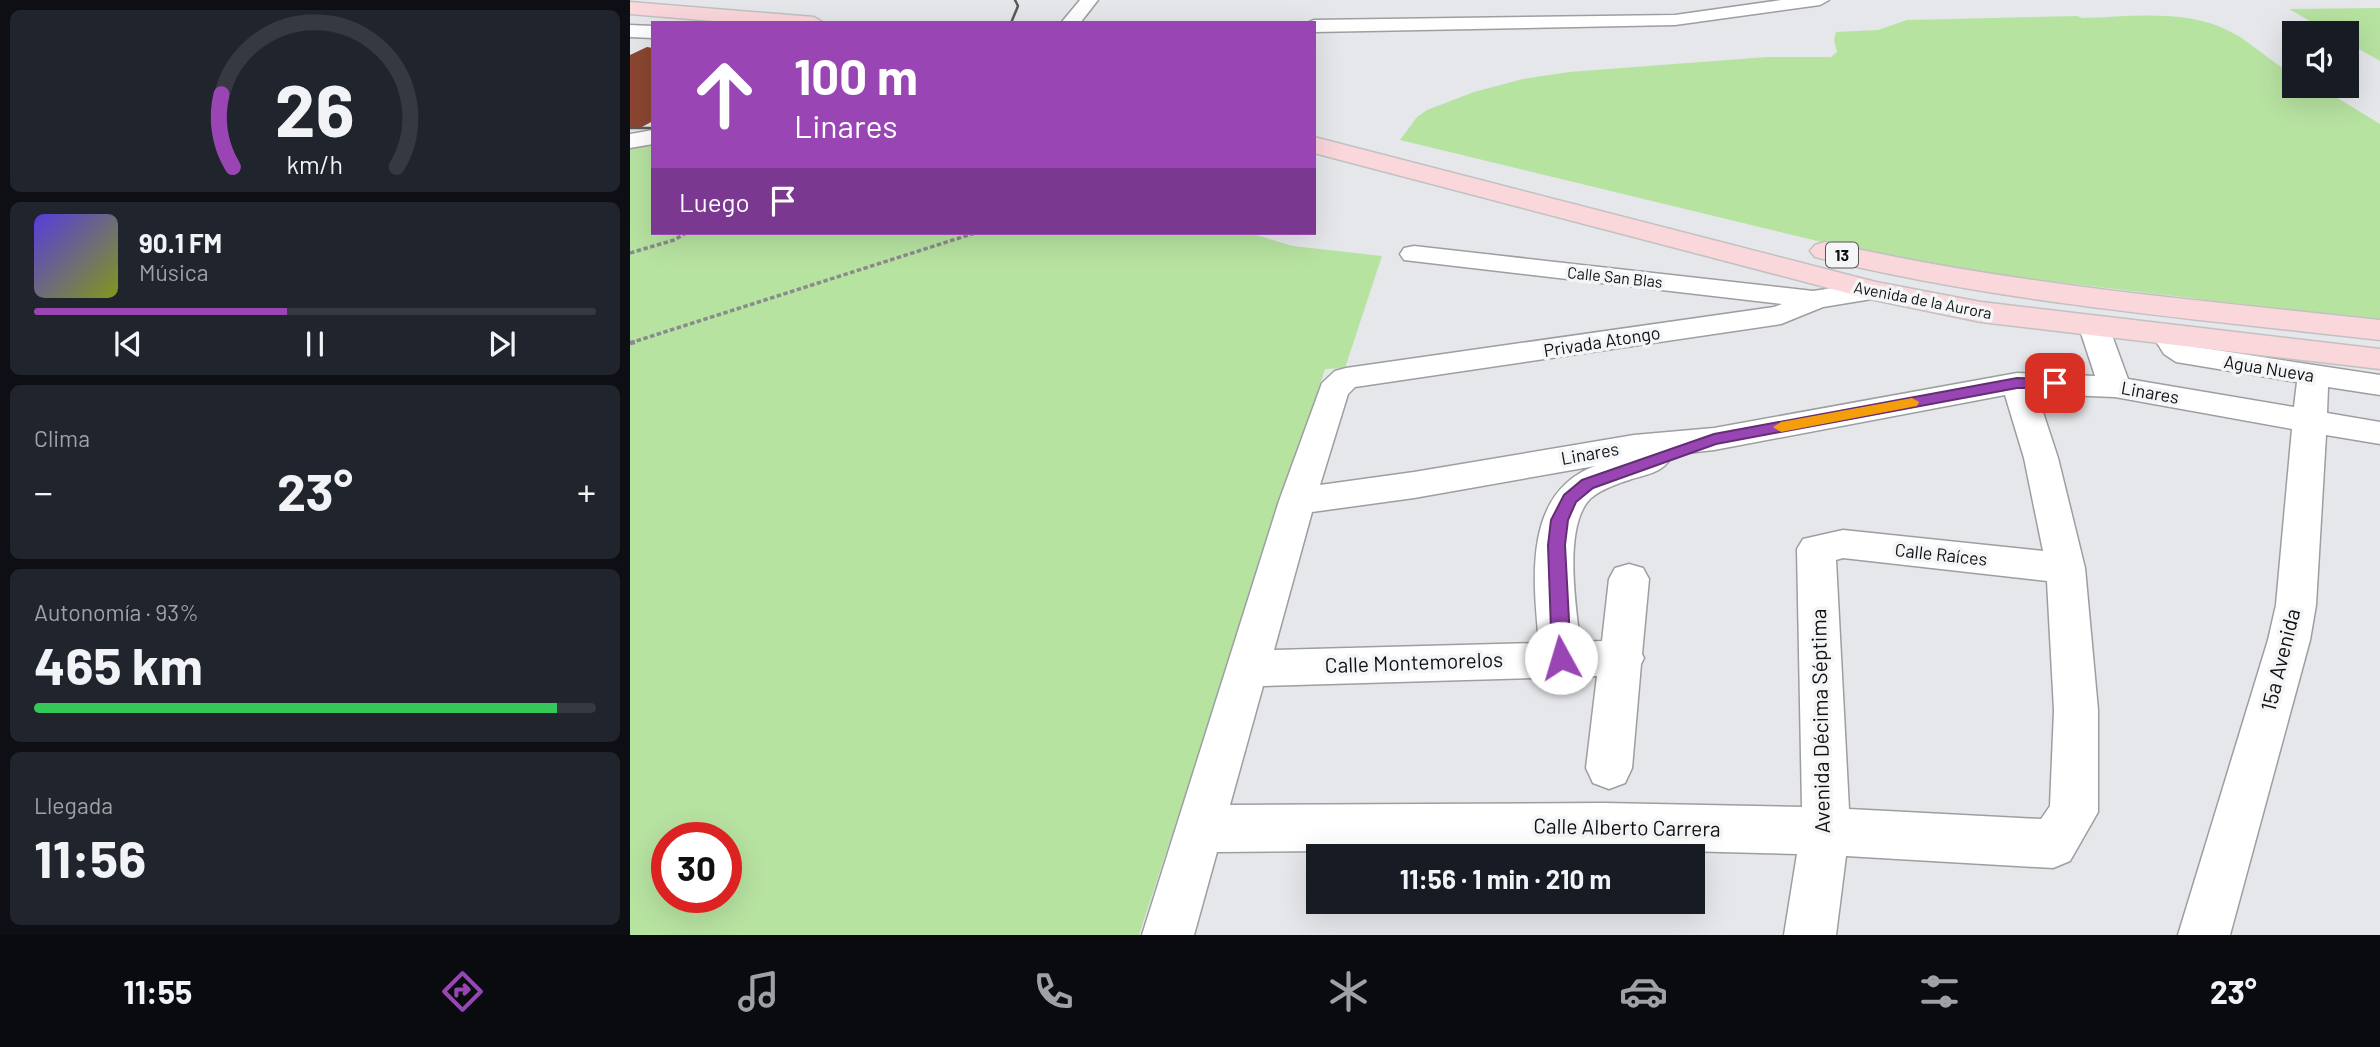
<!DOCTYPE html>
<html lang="es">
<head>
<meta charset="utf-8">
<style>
	:root { --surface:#171b24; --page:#20242c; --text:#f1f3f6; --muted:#9ea1a6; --line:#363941; --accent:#9946b4 }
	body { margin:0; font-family:Barlow,sans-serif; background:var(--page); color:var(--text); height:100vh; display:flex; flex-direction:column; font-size:26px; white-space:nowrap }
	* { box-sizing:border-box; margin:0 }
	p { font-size:23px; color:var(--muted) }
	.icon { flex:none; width:38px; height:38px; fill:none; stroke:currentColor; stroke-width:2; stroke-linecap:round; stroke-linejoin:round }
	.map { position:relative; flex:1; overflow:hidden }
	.side { display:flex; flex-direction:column; gap:10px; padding:10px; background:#0d0f14; width:630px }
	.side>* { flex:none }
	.top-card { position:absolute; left:21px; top:21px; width:665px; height:214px; border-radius:0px; box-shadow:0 7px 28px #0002; background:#9946b4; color:#fff; overflow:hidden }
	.controls { position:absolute; left:1652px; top:21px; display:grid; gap:14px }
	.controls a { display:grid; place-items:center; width:77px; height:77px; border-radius:0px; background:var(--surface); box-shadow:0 7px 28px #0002; font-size:35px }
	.speed { position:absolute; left:21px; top:822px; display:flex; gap:14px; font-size:35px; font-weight:700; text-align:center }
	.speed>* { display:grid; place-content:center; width:91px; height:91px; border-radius:50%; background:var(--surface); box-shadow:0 7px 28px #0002; line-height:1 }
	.speed .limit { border:10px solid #d22; background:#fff; color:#111 }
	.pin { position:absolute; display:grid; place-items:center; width:60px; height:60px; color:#fff; margin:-30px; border-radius:14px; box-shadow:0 4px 10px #0006 }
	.me { position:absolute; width:77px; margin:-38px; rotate:354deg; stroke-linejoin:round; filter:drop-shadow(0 0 5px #0008) }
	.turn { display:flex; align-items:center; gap:24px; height:147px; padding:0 28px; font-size:32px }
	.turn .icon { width:91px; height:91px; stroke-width:2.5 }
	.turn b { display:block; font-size:49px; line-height:60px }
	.then { display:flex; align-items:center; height:66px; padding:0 28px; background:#0003; gap:14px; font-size:26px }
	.big { font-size:52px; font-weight:700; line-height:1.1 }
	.side .widget { flex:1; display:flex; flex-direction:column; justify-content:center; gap:10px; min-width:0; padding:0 24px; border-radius:10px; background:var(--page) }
	.side .dial { align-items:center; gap:0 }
	.dial svg { height:182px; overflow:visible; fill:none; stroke:var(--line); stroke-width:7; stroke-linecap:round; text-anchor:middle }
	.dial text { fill:var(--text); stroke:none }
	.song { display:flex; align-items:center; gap:21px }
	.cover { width:84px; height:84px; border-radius:10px; background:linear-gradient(135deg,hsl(250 70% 55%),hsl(70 70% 35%)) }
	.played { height:7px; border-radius:4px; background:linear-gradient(90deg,var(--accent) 45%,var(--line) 45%) }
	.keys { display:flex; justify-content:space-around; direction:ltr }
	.heat { display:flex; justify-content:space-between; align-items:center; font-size:38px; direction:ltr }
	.charge { height:10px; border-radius:5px; background:linear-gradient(90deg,#34c759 93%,var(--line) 0) }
	.trip { position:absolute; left:676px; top:844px; width:399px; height:70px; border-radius:0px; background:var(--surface); box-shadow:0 7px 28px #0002; font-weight:700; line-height:70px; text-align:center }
	.dock { display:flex; height:112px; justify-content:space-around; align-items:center; background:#090b0e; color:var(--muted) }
	.dock .icon { width:49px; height:49px }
	.dock .active { color:var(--accent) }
	.dock b { font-size:32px; color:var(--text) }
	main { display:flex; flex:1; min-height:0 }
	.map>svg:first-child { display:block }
</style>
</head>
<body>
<main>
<section class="side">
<div class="widget dial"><svg viewBox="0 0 100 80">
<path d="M14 69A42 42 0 1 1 86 69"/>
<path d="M14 69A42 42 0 0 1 9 37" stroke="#9946b4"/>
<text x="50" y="56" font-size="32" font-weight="700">26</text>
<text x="50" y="72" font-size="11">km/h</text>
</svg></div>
<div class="widget">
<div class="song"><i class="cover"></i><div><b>90.1 FM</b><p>Música</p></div></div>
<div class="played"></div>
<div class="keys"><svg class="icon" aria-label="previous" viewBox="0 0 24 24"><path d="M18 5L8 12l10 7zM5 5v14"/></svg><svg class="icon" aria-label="pause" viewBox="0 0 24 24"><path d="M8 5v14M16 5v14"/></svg><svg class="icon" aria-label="next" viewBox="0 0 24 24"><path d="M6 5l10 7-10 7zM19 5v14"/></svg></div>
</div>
<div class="widget"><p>Clima</p>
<div class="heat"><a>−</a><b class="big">23°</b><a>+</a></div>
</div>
<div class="widget"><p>Autonomía · 93%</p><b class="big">465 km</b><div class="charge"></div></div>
<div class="widget"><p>Llegada</p><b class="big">11:56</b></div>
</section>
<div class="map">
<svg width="1750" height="935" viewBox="0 0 1750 935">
	<rect width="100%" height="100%" fill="#e6e7ea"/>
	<g fill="#b7e3a1" fill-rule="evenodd">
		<polygon points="1750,8 1750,61 1717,42 1717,33 1701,33 1659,9"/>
		<path d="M1447,16l5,2c48,-1 105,-10 149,14 23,12 40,31 63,42v12h24l62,38v197l-405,-49 -104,-18 -471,-114 17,-23 10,-7 47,-18 49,-13 46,-7 198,-15h64l6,-5 -3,-12 2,-8 42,-2 29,-10z"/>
		<path d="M23,140v93h596l44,13 89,10 -37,112 -20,1 -186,566h-509v-792zM37,838h59v60h-59z"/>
	</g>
	<polygon fill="#8b4630" points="17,47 23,48 23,121 10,128 0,127 0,55"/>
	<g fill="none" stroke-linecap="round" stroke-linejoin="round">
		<defs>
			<g id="minor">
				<polygon points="450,0 468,0 450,23 431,23"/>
				<polygon points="1151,0 1199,0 1190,5 1045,25 684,32 684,23 677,23 684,20 1045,15"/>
				<polygon points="0,25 23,26 23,38 0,37"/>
				<polygon points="23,130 23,144 0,148 0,134"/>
				<path d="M784,246l399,45 61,-9 10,3 4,6 -4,6 -61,10 -42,17 -426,63 -7,7 -28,91 94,-13 220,-37 80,-7 303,-55 78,3 -16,-49 4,-6 11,-3 11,3 4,6 19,52 166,28 3,-25 -121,-20 -12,-8 -12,-19 4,-6 11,-3 11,3 8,11 10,7 184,28v20l-52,-8 -1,26 53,9v22l-54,-9 -10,170 -6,35 -80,295h-52l90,-295 8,-35 16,-176 -177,-32 -78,-3 21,64 27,110 13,142v102l-28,49 -17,7 -207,-12 -10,79h-52l13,-81 -193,-5 -387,3 -23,83h-52l137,-434 43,-118 13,-12 11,-3 428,-61 8,-3 -378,-44 -4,-6 4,-6zM1375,395l19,63 19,93 -200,-21 -40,9 -6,10 5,258 -198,-4 -374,2 33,-119 334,-10 -11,92 7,15 16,6 16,-6 7,-15 9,-104 3,-6 -2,-4 7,-75 -6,-11 -14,-4 -14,4 -6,11 -7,62 -22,1c-4,-36 -17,-115 10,-143 10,-9 26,-15 39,-19 15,-5 33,-7 41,-21l-2,-4 46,-5zM965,466c-72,27 -62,113 -56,177l-265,7 38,-138 102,-14zM1213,558l204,23 7,129 -4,96 -9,13 -192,-10 -13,-249z"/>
			</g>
			<g id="major">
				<polygon points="0,2 184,17 194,23 107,23 0,14"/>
				<polygon points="684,137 1246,282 1351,302 1750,349 1750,369 1351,322 1244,300 684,153"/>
				<path d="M1195,242c183,42 369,58 555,78v20c-190,-22 -380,-37 -565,-83l-5,-6 5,-6z"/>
			</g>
		</defs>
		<use href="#minor" stroke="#9d9ea1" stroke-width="3"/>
		<use href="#major" stroke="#c1c1c1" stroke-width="3"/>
		<g stroke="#8a8b8d" stroke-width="3.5" stroke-dasharray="4.5 2.5" stroke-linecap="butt">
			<polyline points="0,253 44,240 56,233"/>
			<polyline points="0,343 345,233"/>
		</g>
		<polyline stroke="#8a8b8d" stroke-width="4.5" stroke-dasharray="5 3.5" stroke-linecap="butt" points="0,343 5,342"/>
		<use href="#minor" fill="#fff" fill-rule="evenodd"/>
		<use href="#major" fill="#fad7da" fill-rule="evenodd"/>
		<g stroke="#59595b" stroke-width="2.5">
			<polyline points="381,23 388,6 385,0"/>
			<polyline points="0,128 23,128"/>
		</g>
	</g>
	<polygon fill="#9946b4" stroke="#632e75" stroke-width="2" points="1387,378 1425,379 1432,383 1425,388 1387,388 1086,444 963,488 946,502 938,520 935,545 941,658 938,664 931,666 925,664 922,658 918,545 921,520 934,495 952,480 1084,434"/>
	<polygon fill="#f59e0b" points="1282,398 1289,402 1287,406 1151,432 1143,427 1151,422"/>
	<g text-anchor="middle" stroke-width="7" stroke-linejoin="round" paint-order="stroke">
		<rect fill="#f4f5f7" stroke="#545556" stroke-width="2" x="1196" y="242.5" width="32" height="25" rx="5"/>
		<g font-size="16" font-weight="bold" fill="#101011">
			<text x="1212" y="261">13</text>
		</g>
		<g font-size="16" fill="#101011" stroke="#f4f5f7">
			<text transform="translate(985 277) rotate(6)" y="6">Calle San Blas</text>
			<text transform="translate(1293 300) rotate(11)" y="6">Avenida de la Aurora</text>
		</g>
		<g font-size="18" fill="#101011" stroke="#f4f5f7">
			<text transform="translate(972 342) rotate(-9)" y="6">Privada Atongo</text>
			<text transform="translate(1639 369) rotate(9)" y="6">Agua Nueva</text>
			<text transform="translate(1520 393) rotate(10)" y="6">Linares</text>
			<text transform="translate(960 454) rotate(-10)" y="6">Linares</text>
			<text transform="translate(1311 555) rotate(6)" y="6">Calle Raíces</text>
		</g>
		<g font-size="21" fill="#101011" stroke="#f4f5f7">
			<text transform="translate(1651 660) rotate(-76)" y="7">15a Avenida</text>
			<text transform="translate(784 663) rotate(-2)" y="7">Calle Montemorelos</text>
			<text transform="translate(1191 721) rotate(-91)" y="7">Avenida Décima Séptima</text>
			<text transform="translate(997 828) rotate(1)" y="7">Calle Alberto Carrera</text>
		</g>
	</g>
</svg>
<div class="controls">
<a><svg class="icon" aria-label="sound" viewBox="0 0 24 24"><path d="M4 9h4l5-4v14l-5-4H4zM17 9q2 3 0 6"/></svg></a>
</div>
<div class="speed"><div class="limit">30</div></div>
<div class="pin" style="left:1425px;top:383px;background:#d93025"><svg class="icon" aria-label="arrive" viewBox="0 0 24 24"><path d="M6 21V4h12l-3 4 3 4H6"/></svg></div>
<svg class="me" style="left:931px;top:658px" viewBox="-20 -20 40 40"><circle r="19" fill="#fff"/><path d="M0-13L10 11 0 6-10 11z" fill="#9946b4"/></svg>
<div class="trip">11:56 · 1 min · 210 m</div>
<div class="top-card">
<div class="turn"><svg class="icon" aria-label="ahead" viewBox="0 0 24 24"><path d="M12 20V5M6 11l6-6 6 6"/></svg><div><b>100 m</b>Linares</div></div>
<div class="then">Luego<svg class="icon" aria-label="arrive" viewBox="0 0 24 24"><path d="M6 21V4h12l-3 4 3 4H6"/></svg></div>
</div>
</div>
</main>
<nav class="dock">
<b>11:55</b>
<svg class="icon active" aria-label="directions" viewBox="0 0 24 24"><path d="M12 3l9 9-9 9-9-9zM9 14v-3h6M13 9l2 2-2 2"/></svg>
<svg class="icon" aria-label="music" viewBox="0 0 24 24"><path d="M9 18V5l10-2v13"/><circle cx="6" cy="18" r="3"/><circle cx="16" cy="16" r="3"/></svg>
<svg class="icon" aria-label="phone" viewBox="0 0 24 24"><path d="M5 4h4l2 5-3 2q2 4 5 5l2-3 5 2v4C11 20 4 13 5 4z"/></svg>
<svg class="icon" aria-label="climate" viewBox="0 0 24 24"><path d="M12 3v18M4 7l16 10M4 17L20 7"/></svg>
<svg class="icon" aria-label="car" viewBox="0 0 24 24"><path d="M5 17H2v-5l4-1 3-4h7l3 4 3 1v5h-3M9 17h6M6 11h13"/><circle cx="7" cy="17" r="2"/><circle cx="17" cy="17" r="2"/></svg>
<svg class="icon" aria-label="filters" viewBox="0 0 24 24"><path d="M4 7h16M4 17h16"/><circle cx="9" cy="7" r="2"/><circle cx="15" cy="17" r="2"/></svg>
<b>23°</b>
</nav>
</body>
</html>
